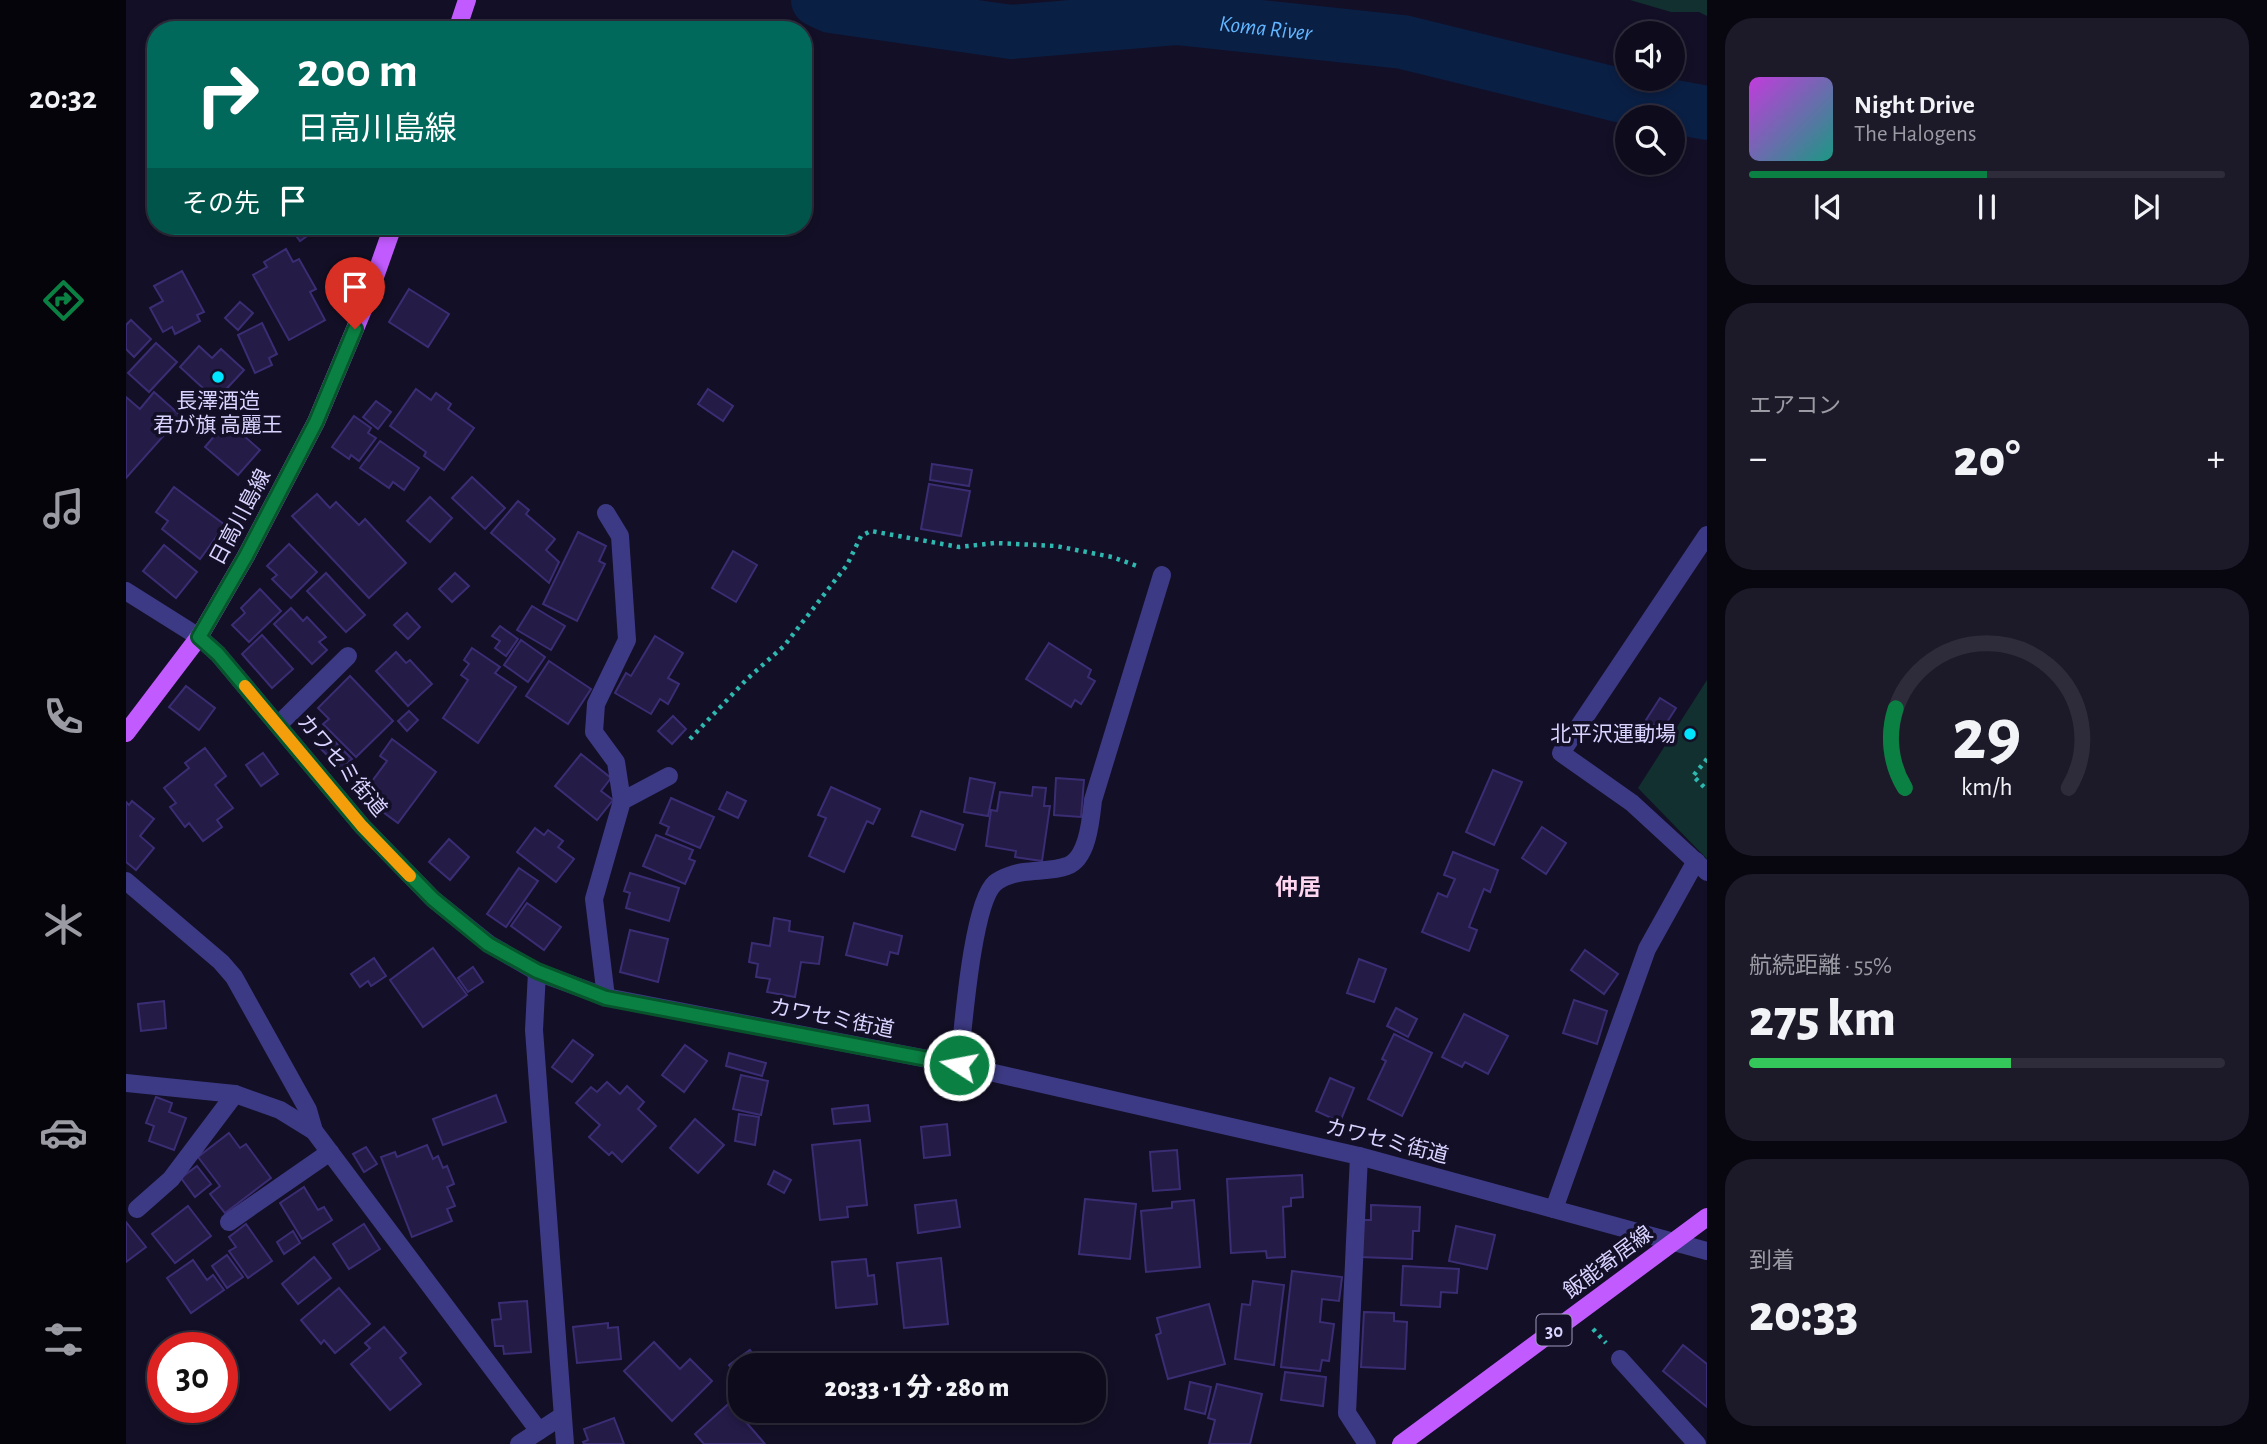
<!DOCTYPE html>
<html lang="ja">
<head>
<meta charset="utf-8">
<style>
	:root { --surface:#0e0b1c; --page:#1c1929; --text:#f1f3f6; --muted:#9b9ba3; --line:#2e2b3b; --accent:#0b8043 }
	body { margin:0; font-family:"Alegreya Sans","Noto Sans JP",sans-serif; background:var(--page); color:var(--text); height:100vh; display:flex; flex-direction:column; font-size:26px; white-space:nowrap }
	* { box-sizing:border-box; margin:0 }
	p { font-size:23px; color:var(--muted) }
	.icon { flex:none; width:38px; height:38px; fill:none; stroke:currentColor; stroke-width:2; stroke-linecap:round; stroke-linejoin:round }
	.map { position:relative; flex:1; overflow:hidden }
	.drawer { display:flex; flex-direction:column; gap:18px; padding:18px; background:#08060f; width:560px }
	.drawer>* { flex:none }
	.top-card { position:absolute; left:21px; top:21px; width:665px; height:214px; border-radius:28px; box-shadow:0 4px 10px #0003,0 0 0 2px var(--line); background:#00695c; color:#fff; overflow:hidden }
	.controls { position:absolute; left:1489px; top:21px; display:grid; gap:14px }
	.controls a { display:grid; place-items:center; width:70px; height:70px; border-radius:50%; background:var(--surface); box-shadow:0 4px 10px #0003,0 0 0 2px var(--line); font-size:35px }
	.speed { position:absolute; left:21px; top:1332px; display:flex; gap:14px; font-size:35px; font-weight:700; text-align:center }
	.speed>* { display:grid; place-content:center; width:91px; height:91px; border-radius:50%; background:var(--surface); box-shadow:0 4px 10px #0003,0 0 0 2px var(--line); line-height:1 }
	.speed .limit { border:10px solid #d22; background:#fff; color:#111 }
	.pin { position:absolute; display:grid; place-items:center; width:60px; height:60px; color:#fff; margin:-72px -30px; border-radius:50% 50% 50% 0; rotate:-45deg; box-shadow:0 0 7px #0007 }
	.pin .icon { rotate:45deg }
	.me { position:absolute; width:77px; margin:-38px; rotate:281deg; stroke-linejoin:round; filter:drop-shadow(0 0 5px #0008) }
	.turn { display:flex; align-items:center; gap:24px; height:147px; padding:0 35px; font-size:32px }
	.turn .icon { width:91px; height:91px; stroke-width:2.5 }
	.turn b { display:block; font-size:49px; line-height:60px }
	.then { display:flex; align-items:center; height:66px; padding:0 35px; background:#0003; gap:14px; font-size:26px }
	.big { font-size:52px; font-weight:800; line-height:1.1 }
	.drawer .card { flex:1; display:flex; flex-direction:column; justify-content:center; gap:10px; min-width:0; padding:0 24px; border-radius:28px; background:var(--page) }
	.drawer .dial { align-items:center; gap:0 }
	.dial svg { height:182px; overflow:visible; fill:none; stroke:var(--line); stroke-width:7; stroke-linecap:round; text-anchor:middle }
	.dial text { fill:var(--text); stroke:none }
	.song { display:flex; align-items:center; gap:21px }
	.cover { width:84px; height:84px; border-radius:10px; background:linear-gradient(135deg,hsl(290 70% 55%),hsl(170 70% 35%)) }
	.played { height:7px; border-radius:4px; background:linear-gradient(90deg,var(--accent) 50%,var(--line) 50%) }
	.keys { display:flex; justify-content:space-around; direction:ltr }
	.heat { display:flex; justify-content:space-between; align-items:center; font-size:38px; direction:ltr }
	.charge { height:10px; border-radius:5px; background:linear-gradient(90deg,#34c759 55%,var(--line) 0) }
	.trip { position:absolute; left:602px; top:1353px; width:378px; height:70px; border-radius:28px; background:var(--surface); box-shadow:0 4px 10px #0003,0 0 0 2px var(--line); font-weight:800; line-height:70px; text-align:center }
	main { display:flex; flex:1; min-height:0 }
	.menu { display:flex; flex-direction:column; width:126px; justify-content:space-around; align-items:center; background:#06040b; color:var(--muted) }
	.menu .icon { width:49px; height:49px }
	.menu .active { color:var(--accent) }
	.menu b { font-size:32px; color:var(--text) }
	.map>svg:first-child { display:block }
</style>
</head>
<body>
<main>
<nav class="menu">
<b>20:32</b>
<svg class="icon active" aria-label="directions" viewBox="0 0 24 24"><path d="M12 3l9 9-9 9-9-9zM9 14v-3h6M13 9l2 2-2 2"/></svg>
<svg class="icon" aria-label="music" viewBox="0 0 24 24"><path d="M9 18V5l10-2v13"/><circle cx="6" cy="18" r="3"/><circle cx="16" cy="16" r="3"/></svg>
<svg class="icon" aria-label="phone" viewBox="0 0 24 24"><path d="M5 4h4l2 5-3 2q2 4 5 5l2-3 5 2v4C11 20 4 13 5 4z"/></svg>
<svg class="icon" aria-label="climate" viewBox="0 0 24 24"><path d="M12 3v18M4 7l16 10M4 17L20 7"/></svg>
<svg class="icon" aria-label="car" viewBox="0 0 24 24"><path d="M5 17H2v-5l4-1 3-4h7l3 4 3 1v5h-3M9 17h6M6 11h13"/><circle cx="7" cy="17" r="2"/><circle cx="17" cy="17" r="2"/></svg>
<svg class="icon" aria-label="filters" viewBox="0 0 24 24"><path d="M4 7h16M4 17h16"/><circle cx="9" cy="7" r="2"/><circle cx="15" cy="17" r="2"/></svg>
</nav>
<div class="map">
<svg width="1581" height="1444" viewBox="0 0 1581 1444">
	<rect width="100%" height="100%" fill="#130f26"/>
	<g fill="#12302f">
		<polygon points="1504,0 1581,0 1581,16 1573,12 1545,12"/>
		<polygon points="1581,680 1581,859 1512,788"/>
	</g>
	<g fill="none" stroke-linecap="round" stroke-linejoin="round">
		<path stroke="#0a1f44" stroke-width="54" id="s1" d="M692,0l13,6 180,26 165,-14 227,24 240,59 64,12"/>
	</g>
	<g fill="#241b47" stroke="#3b2d73" stroke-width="2">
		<polygon points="163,226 195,226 174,241"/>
		<polygon points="160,249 167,262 173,259 190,289 184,292 199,320 163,340 127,275 141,267 138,262"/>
		<polygon points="56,271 78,312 71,315 74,321 49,334 46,327 37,332 24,308 37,301 28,286"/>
		<polygon points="283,289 323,314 302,347 263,322"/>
		<polygon points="114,302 127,313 112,330 99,318"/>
		<polygon points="5,320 25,339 8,357 0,349 0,325"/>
		<polygon points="136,323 151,354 143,358 146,365 129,373 112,335"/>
		<polygon points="30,343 51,362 23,392 2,373"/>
		<polygon points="73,346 86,358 95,349 118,370 90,400 54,367"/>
		<polygon points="290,389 305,400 310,393 325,404 322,409 348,428 318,470 298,456 300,452 264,426"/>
		<polygon points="582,389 607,406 597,421 572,404"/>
		<polygon points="28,392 55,416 0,478 0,397 14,409"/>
		<polygon points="250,401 265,412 252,429 237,417"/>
		<polygon points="228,416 245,428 242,433 250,438 233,461 225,455 223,459 206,447"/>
		<polygon points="101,421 134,450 112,475 79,447"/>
		<polygon points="254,441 293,468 278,490 267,482 263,488 234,468"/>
		<polygon points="806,464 846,470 843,486 804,480"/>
		<polygon points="346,477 379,508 359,529 326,498"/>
		<polygon points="803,484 844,491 835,536 795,529"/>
		<polygon points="48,487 99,525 74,559 36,529 42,521 30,512"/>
		<polygon points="191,494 204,508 210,502 233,525 239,519 280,563 243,598 166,516"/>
		<polygon points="304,497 326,518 304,542 281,521"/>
		<polygon points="392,501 403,510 400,514 429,539 420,550 433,562 423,583 365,533"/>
		<polygon points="452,532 480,546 473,561 479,564 451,621 417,604"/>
		<polygon points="163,544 191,572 165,598 146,579 151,575 141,566"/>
		<polygon points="38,545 71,572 50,598 17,571"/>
		<polygon points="607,551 631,565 610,602 586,588"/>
		<polygon points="200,573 239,615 220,632 181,591"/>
		<polygon points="329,573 343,586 326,602 313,589"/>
		<polygon points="134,589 155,611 123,642 106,625 119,613 115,608"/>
		<polygon points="406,606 439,626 425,650 391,630"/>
		<polygon points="165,608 177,621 181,617 200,637 193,642 201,650 186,664 148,624"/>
		<polygon points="281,613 294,627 282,639 268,625"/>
		<polygon points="374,626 392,639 380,656 369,648 374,641 366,636"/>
		<polygon points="136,635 167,669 146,688 116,654"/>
		<polygon points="529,636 557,653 542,678 553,684 542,704 534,699 525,714 489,693 500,673 505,676"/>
		<polygon points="395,640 419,657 402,682 378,665"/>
		<polygon points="923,643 965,670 962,677 969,681 955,704 949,700 945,707 900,679"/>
		<polygon points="346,648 374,667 369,673 390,687 352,743 317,718 342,680 335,675 343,664 338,660"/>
		<polygon points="270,652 280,663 284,660 306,684 282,706 250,671"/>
		<polygon points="423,661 465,689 442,724 400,696"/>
		<polygon points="224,676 267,721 230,757 197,724 203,719 192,708"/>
		<polygon points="60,686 89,708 73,730 43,707"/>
		<polygon points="1534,698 1550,708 1536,730 1520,720"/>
		<polygon points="283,711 292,720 281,731 272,721"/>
		<polygon points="547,716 560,729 546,744 532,731"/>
		<polygon points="206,739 226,759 215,769 195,749"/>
		<polygon points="266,739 310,772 272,823 235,796 261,761 254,756"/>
		<polygon points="79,748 100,776 89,785 107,808 91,820 96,827 77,841 63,823 59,827 44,807 50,803 38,788 63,768 59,763"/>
		<polygon points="137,753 152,774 135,786 120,765"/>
		<polygon points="455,754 485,778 475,791 487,800 471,820 429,786"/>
		<polygon points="1367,770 1396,782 1368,845 1340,832"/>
		<polygon points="844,778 869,783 862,816 838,812"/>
		<polygon points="930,778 958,780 955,817 928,815"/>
		<polygon points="705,787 754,809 747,824 741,821 718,872 683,856 700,818 692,815"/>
		<polygon points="907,787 920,788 918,806 924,806 916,861 889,857 890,851 860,846 865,810 871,811 874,792 906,796"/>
		<polygon points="601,792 620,801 612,818 593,809"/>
		<polygon points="545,798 588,817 574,848 540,834 543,827 534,823"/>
		<polygon points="6,801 28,819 14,836 28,848 10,870 0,862 0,802 3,805"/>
		<polygon points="795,811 837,825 829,850 786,836"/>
		<polygon points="1416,827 1440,843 1420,874 1396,858"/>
		<polygon points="409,828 418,835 422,830 437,841 432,847 448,859 430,882 391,852"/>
		<polygon points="530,835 567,850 563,859 569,861 559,884 517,866"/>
		<polygon points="323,839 343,857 324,880 303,862"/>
		<polygon points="1327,852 1372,870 1364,892 1358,889 1343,927 1351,930 1343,951 1296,932 1312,893 1321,897 1329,879 1318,875"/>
		<polygon points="393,868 412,881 380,927 361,914"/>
		<polygon points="504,873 553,888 543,921 500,908 504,893 498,891"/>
		<polygon points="401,903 435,927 418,950 385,926"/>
		<polygon points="648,918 664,921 663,931 697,937 693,964 675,962 669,997 641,992 644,979 630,977 632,964 623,962 626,943 644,946"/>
		<polygon points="728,923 776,936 772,954 764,952 761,965 720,955"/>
		<polygon points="504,930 542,939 532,982 494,972"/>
		<polygon points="307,948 341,995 297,1027 264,980"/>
		<polygon points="1459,950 1492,974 1478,994 1445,970"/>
		<polygon points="248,958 260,976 245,986 242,981 234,987 225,974"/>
		<polygon points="1233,959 1260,969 1248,1002 1221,993"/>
		<polygon points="347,967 357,982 342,992 332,978"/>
		<polygon points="1448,1000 1481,1011 1471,1044 1437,1033"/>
		<polygon points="38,1001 40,1028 15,1031 12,1004"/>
		<polygon points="1270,1008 1291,1019 1282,1037 1261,1026"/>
		<polygon points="1338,1014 1382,1036 1362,1074 1339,1062 1336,1067 1316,1057"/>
		<polygon points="1268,1034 1306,1053 1276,1116 1242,1099 1260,1061 1256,1059"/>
		<polygon points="447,1040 467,1055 446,1082 426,1067"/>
		<polygon points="559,1045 581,1061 558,1092 536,1075"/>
		<polygon points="603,1053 640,1063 636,1076 600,1066"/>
		<polygon points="615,1075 642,1081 635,1115 607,1109"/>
		<polygon points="1204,1078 1228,1088 1214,1122 1190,1111"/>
		<polygon points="481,1082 494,1094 501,1086 518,1102 512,1109 530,1126 496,1162 486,1152 483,1155 463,1137 474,1125 450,1103 465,1087 471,1092"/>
		<polygon points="370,1095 380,1122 317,1145 307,1119"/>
		<polygon points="30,1097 46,1103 43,1112 60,1118 48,1150 23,1141 28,1126 20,1123"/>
		<polygon points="742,1105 744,1121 708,1124 706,1109"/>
		<polygon points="613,1114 633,1117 629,1145 609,1141"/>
		<polygon points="569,1119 598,1145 572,1173 544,1148"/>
		<polygon points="821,1124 824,1155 798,1158 795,1127"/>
		<polygon points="103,1133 114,1148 120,1144 145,1178 99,1213 84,1194 94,1186 72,1157"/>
		<polygon points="734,1140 741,1205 721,1207 722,1217 694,1220 686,1145"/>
		<polygon points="301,1145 307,1159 312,1156 317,1168 321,1166 328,1184 321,1187 329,1206 321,1209 326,1221 286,1237 255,1157 269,1152 271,1157"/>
		<polygon points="240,1147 251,1164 238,1172 227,1154"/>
		<polygon points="1051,1150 1054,1189 1027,1191 1024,1152"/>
		<polygon points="71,1166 85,1184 69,1197 55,1178"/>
		<polygon points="648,1171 665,1180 658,1193 642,1184"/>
		<polygon points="1176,1175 1177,1197 1165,1198 1165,1206 1157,1207 1159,1257 1141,1258 1140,1251 1105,1253 1101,1179"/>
		<polygon points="178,1187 192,1210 198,1207 206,1220 176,1239 154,1203"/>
		<polygon points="959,1199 1010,1204 1004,1259 953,1254"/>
		<polygon points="830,1200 834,1227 792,1233 789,1205"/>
		<polygon points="1068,1200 1074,1267 1020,1272 1015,1211 1046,1208 1046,1202"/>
		<polygon points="1245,1205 1294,1207 1293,1231 1287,1231 1286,1259 1234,1257 1236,1220 1245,1220"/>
		<polygon points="62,1206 85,1236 49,1263 26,1234"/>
		<polygon points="0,1222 20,1247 0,1262"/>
		<polygon points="120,1224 146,1261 122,1278 103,1251 110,1247 103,1237"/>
		<polygon points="238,1224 254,1249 223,1269 207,1244"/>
		<polygon points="1330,1226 1369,1235 1361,1269 1323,1261"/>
		<polygon points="167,1231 174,1243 158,1254 151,1242"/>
		<polygon points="101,1255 117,1277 101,1288 86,1266"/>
		<polygon points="188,1257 205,1278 172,1304 156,1284"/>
		<polygon points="815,1258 822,1324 778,1328 771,1263"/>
		<polygon points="740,1259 742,1276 748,1275 751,1304 710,1308 706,1262"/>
		<polygon points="67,1260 81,1280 87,1275 98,1290 65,1313 41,1278"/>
		<polygon points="1277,1266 1333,1269 1331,1293 1315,1292 1314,1307 1275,1305"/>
		<polygon points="1166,1271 1216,1277 1213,1301 1196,1299 1194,1322 1208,1324 1203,1361 1196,1360 1194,1371 1155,1367"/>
		<polygon points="1127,1281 1158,1285 1148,1365 1109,1359 1116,1304 1124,1305"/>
		<polygon points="213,1288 244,1324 209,1353 198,1340 195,1344 175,1320"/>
		<polygon points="401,1301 405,1352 378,1354 377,1346 369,1346 366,1320 375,1319 373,1303"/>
		<polygon points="1083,1304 1099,1364 1042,1379 1030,1335 1035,1333 1031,1318"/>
		<polygon points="1238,1312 1268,1313 1268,1321 1281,1322 1279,1369 1235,1367"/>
		<polygon points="482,1323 482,1328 492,1327 495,1359 451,1363 447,1327"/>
		<polygon points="258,1327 280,1353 274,1358 295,1384 264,1410 225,1364 244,1348 239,1343"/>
		<polygon points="528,1342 554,1369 564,1359 586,1381 546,1421 498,1371"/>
		<polygon points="1557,1345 1581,1364 1581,1407 1537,1371"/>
		<polygon points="624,1350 635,1365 614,1365 614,1380 603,1365"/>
		<polygon points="1159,1372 1200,1377 1197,1406 1155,1400"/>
		<polygon points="1064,1382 1085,1387 1079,1414 1059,1409"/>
		<polygon points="1091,1384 1136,1394 1124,1444 1083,1444 1089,1420 1082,1418"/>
		<polygon points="609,1398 614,1403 614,1410 621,1410 625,1416 619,1421 639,1444 578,1444 569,1434"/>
		<polygon points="488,1418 498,1444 458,1444 457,1442 462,1440 458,1429"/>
	</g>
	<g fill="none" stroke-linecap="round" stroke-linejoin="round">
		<g stroke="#2fb8b0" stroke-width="4.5" stroke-dasharray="3.5 5" stroke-linecap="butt">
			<polyline points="564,739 621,679 658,646 721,565 735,536 745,531 833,547 869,543 930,546 986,557 1014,567"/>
			<polyline points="1581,759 1567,776 1581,790"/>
			<polyline points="1467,1329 1480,1343"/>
		</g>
		<g stroke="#3d3a85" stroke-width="18">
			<polyline points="480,513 494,536 501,640 470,704 468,732 490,762 496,801"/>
			<polyline points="1581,535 1435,753 1506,803 1581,872"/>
			<polyline points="0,591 73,637 92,654 236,826 307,899 363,944 411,972 480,997 833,1065 1233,1156 1581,1251"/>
			<polyline points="152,725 222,656"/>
			<polyline points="0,881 95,962 108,977 182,1110 188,1131"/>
			<polyline points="411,972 408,1030 439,1444"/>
			<polyline points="480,997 468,899 496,801 543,776"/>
			<path d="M833,1065c4,-35 13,-162 36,-182 7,-6 21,-10 29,-11 14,-2 30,-1 43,-6 21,-7 24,-48 26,-66l69,-225"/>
			<polyline points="0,1083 109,1094 154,1110 188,1131 413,1431 436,1416"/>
			<polyline points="1233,1156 1221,1413 1241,1444"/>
			<polyline points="11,1209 45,1179 109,1094"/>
			<polyline points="1428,1209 1521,949 1570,861"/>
			<polyline points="103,1222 204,1152"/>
			<polyline points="1494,1359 1571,1444"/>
			<polyline points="393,1444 413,1431"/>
		</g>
		<g stroke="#c25bff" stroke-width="18">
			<polyline points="331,30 341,0"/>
			<polyline points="0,733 73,637 120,556 190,422 239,305 267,226"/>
			<polyline points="1275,1444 1581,1217"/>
		</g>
	</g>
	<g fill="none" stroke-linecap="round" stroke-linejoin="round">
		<defs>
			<polyline id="route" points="229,329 190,422 120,556 73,637 92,654 236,826 307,899 362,944 411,971 480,998 833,1065"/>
		</defs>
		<use href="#route" stroke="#07532c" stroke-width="18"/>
		<use href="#route" stroke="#0b8043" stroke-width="12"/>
		<polyline stroke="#f59e0b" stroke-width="12" points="119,686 236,826 284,876"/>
	</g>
	<g fill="#00e5ff" stroke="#130f26" stroke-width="2.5">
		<circle cx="92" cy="377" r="7"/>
		<circle cx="1564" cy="734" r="7"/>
	</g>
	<g text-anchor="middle" stroke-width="7" stroke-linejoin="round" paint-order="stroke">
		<rect fill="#130f26" stroke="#9e99be" stroke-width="2" x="1410.5" y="1314.5" width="35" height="31" rx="5"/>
		<g font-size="19" font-weight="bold" fill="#d9d4ff">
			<text x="1428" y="1337">30</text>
		</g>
		<g font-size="21" fill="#d9d4ff" stroke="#130f26">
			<text x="92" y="408">長澤酒造<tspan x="92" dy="24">君が旗 高麗王</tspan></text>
			<text x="1550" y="741" text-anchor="end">北平沢運動場</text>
		</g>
		<g font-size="21" fill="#d9d4ff" stroke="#130f26">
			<text transform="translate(114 517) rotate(-62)" y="7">日高川島線</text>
			<text transform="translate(216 765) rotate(50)" y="7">カワセミ街道</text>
			<text transform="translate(706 1018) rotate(11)" y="7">カワセミ街道</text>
			<text transform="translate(1261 1141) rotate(14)" y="7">カワセミ街道</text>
			<text transform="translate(1482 1262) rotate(-37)" y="7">飯能寄居線</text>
		</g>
		<g font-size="23" font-style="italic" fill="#62b6ff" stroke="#130f26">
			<text dy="8" stroke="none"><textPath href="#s1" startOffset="452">Koma River</textPath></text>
		</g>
		<g font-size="23" font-weight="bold" fill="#ffd6f0" stroke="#130f26">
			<text x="1172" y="895">仲居</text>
		</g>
	</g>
</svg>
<div class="controls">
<a><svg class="icon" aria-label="sound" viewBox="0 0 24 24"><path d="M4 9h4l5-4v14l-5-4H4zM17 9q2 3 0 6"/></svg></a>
<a><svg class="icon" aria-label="search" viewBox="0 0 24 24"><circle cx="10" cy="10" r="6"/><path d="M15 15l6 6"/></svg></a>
</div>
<div class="speed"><div class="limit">30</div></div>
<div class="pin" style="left:229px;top:329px;background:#d93025"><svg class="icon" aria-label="arrive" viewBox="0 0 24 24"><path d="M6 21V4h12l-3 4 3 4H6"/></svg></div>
<svg class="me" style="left:833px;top:1065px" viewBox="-20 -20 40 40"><circle r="17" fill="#0b8043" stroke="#fff" stroke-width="3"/><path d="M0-11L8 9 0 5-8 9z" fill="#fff"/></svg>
<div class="trip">20:33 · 1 分 · 280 m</div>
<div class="top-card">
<div class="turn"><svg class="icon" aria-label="right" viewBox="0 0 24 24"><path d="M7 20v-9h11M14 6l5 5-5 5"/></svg><div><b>200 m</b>日高川島線</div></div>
<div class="then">その先<svg class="icon" aria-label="arrive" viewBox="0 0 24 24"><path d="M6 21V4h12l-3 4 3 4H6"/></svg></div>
</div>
</div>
<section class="drawer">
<div class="card">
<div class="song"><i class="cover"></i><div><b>Night Drive</b><p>The Halogens</p></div></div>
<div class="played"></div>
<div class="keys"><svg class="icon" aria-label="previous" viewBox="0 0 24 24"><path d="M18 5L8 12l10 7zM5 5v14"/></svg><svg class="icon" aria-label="pause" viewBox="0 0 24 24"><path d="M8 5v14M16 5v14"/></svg><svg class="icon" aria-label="next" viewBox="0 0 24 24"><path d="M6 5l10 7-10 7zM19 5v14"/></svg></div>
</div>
<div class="card"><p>エアコン</p>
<div class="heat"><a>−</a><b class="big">20°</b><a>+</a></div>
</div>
<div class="card dial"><svg viewBox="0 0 100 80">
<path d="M14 69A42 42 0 1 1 86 69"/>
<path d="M14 69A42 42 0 0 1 10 34" stroke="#0b8043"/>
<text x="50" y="56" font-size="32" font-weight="700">29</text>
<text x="50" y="72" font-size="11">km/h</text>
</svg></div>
<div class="card"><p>航続距離 · 55%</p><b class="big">275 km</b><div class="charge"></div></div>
<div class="card"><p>到着</p><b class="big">20:33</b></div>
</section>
</main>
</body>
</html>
